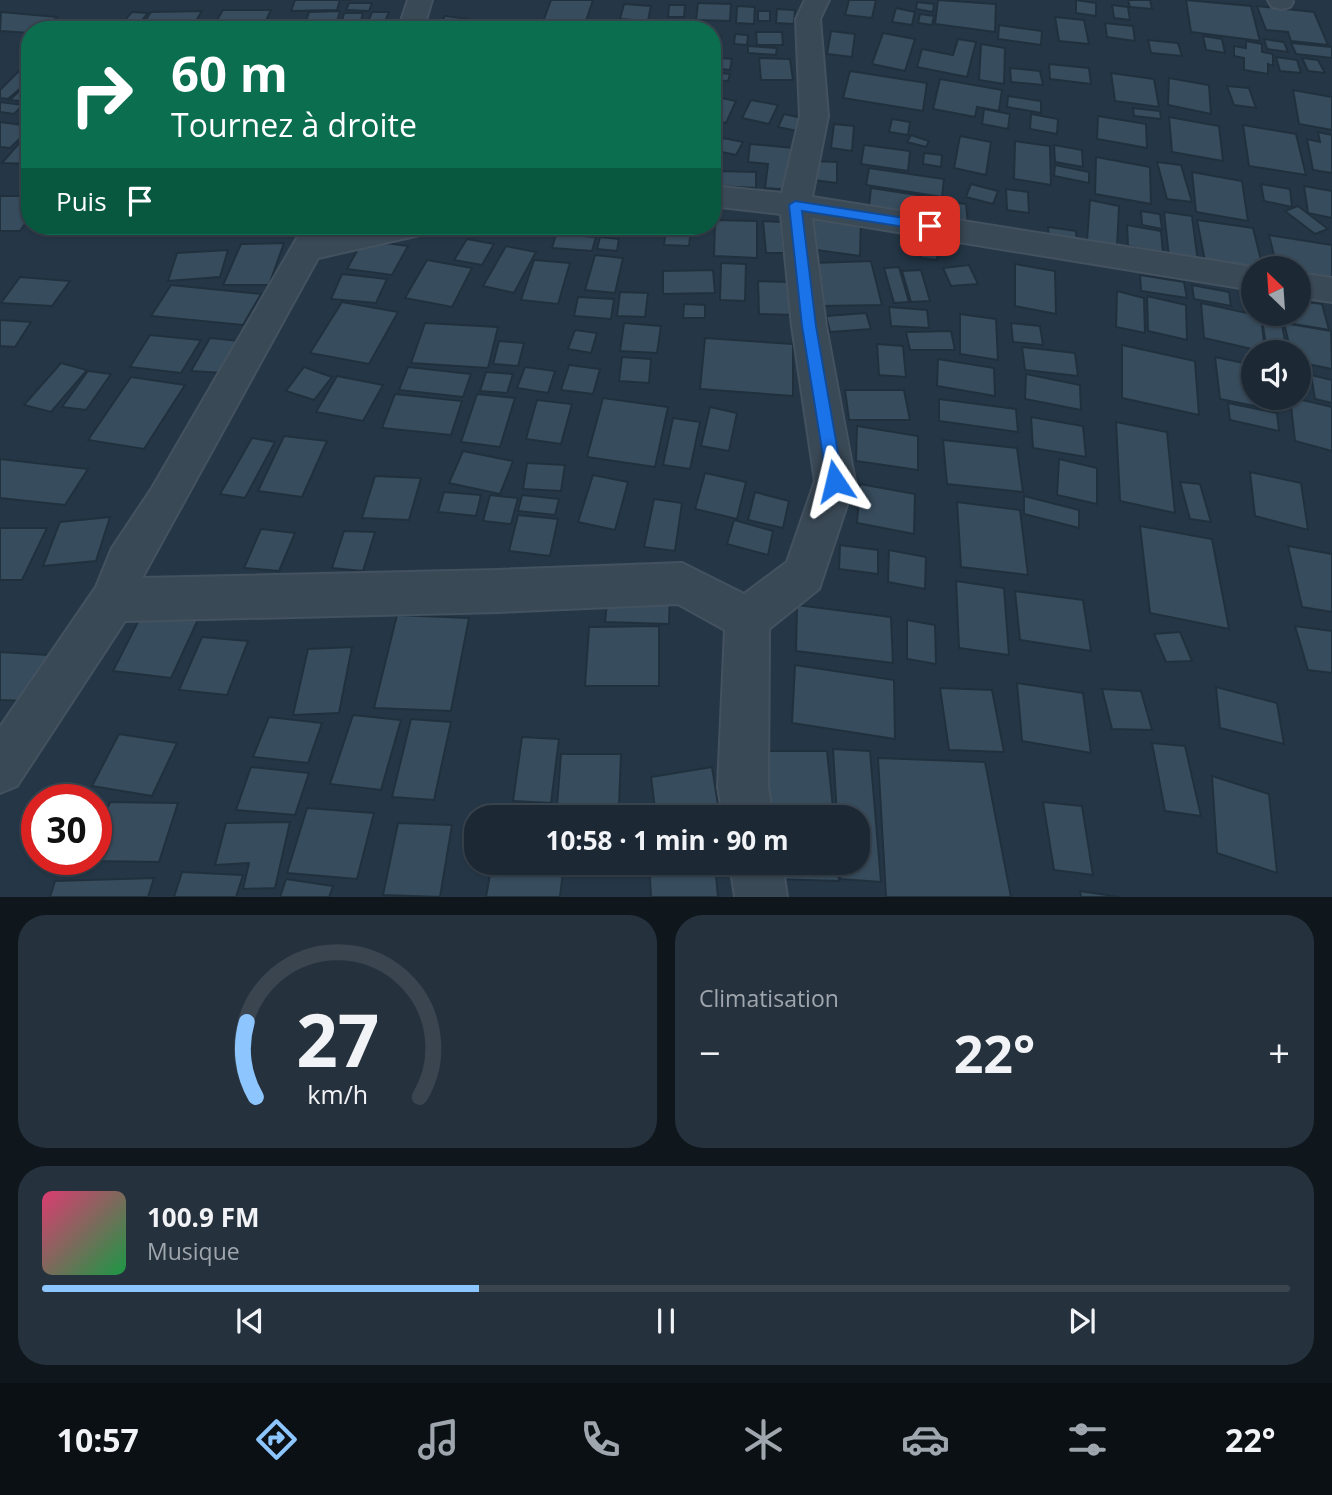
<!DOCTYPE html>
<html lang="fr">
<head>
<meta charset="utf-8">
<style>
	:root { --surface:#1c2935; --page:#25313d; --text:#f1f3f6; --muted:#a0a6ad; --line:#3a4550; --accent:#8dc6ff }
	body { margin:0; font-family:"Open Sans",sans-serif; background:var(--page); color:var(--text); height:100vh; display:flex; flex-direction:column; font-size:26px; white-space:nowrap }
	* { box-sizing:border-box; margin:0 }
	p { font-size:23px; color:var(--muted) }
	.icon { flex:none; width:38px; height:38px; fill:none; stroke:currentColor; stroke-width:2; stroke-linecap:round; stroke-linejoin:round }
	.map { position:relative; height:897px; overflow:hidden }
	.drawer { display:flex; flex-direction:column; gap:18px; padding:18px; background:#0f171d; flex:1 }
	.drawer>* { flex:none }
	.hud { position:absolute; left:21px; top:21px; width:700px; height:214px; border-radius:28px; box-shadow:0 2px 5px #0004,0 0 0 2px var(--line); background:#0b6e4f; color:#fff; overflow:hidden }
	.needle { width:46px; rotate:335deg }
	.controls { position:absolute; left:1241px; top:256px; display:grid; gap:14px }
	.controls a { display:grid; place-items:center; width:70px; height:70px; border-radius:50%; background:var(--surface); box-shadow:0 2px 5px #0004,0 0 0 2px var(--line); font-size:35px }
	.speed { position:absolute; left:21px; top:784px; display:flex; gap:14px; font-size:35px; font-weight:700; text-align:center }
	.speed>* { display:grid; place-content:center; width:91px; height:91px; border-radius:50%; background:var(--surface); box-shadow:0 2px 5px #0004,0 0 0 2px var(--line); line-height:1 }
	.speed .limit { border:10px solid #d22; background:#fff; color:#111 }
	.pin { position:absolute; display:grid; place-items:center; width:60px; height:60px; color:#fff; margin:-30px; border-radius:14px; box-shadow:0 4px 10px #0006 }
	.me { position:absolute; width:77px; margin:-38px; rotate:350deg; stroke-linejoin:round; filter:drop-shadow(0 0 5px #0008) }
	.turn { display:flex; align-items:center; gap:24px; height:147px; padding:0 35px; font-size:32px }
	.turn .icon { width:91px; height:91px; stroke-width:2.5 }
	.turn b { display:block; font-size:49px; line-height:60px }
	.then { display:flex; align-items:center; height:66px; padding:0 35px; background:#0003; gap:14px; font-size:26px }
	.big { font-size:52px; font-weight:700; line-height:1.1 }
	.drawer .tile { flex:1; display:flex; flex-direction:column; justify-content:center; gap:10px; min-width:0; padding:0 24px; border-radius:28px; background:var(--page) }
	.drawer .dial { align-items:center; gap:0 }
	.dial svg { height:182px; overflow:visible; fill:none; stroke:var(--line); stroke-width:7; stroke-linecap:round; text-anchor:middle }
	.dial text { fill:var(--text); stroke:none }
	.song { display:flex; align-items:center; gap:21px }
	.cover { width:84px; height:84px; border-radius:10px; background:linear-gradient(135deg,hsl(340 70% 55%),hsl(140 70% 35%)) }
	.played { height:7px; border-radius:4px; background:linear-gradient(90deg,var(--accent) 35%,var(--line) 35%) }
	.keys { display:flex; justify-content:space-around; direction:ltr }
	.heat { display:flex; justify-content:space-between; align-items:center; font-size:38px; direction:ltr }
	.drawer .tiles { flex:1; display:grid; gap:18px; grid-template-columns:1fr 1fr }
	.tile:last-child { grid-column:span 2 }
	.trip { position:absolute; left:464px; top:805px; width:406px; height:70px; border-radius:28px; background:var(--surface); box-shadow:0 2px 5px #0004,0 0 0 2px var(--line); font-weight:700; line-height:70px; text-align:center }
	.tab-bar { display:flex; height:112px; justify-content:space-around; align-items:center; background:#0b1015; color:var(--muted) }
	.tab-bar .icon { width:49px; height:49px }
	.tab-bar .active { color:var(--accent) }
	.tab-bar b { font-size:32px; color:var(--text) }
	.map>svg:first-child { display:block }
</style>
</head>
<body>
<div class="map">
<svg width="1332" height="897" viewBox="0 0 1332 897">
	<rect width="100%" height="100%" fill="#253747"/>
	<g fill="#374c5d" stroke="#21303d" stroke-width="2">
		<polygon points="295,0 353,0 340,0 337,10 291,11"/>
		<polygon points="551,0 593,0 583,30 540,30"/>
		<polygon points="849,0 876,0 872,18 845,15"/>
		<polygon points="938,0 996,4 995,32 935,24"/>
		<polygon points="1076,0 1096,3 1096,16 1076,13"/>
		<polygon points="1128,0 1150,0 1152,9 1130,7"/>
		<polygon points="1186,0 1251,6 1260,41 1191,32"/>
		<polygon points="917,2 934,4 933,12 916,9"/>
		<polygon points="349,3 372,3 369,11 346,10"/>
		<polygon points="698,3 731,4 730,21 696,20"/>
		<polygon points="624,4 651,6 648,21 620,19"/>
		<polygon points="669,5 685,5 684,17 668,17"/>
		<polygon points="1112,5 1128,7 1130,20 1114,18"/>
		<polygon points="737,6 755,7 754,24 736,23"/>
		<polygon points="1257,6 1314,12 1328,45 1291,41 1288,32 1266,30"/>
		<polygon points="896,8 915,12 912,25 892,22"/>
		<polygon points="777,9 795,10 794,24 776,23"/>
		<polygon points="223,10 271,10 264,25 214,25"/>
		<polygon points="202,11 193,26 141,27 151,12"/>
		<polygon points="340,11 335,29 303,30 309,12"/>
		<rect x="758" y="11" width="12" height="10"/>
		<polygon points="1,12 57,17 43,30 30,30 30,33 0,31"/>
		<polygon points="132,12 148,13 134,30 116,30"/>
		<polygon points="372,12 389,12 382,29 365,29"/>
		<polygon points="344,13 363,13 359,29 340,29"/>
		<polygon points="920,14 934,16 932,25 918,23"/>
		<polygon points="445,16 469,19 463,30 436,30"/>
		<polygon points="1055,17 1084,20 1089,44 1059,41"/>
		<polygon points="624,22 651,24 649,30 621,30"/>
		<polygon points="1105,23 1133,26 1135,41 1107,37"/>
		<polygon points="999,25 1042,31 1041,45 998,39"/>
		<polygon points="831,31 855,34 852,57 827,54"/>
		<polygon points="756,32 782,32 783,45 757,45"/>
		<polygon points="883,33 915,39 905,71 872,64"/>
		<polygon points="735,34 748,35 747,45 734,44"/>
		<polygon points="712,36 721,36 718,55 712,55"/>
		<polygon points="1203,36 1222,39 1225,53 1206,50"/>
		<polygon points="958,39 976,42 967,77 917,67 922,49 953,55"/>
		<polygon points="1264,39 1284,42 1288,52 1267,49"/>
		<polygon points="1148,40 1178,43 1182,56 1151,53"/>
		<polygon points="1246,41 1262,44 1262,52 1273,54 1273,66 1268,64 1268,74 1244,70 1244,58 1234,56 1234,46 1246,48"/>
		<polygon points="1291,43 1332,47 1332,58 1296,54"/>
		<polygon points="981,44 1005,48 1004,84 979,80"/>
		<polygon points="748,46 777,48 776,55 748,53"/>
		<polygon points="712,57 732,59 730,70 712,68"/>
		<polygon points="1276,57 1297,60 1301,73 1280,71"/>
		<polygon points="759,58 790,59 793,80 761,80"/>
		<polygon points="1302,58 1318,60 1325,73 1308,71"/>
		<polygon points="29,61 30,80 8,99 0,98 0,90"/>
		<polygon points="1049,64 1089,68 1091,84 1050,79"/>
		<polygon points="1010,68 1040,71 1043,85 1011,82"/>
		<polygon points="850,71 927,83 923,111 843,98"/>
		<polygon points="712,72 730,74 728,81 712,80"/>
		<polygon points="1111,73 1154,79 1159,107 1115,101"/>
		<polygon points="1169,78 1209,85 1211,114 1168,105"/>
		<polygon points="940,79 1002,90 999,111 977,107 975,117 933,109"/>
		<polygon points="26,84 30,84 30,102 10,100"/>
		<polygon points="1227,86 1249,88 1256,108 1234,105"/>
		<polygon points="1293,90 1332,97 1332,130 1299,124"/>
		<polygon points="712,96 736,101 726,123 712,120"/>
		<polygon points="1008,96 1041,101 1041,113 1007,107"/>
		<polygon points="751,100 778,105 769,124 742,118"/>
		<polygon points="0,102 23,105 14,114 0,112"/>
		<polygon points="1133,108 1160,111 1161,119 1134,116"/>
		<polygon points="984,109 1010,114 1008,129 982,124"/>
		<polygon points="784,114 802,118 797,131 778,127"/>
		<polygon points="1031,114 1058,119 1057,134 1030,129"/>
		<polygon points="1098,116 1146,124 1147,148 1097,139"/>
		<polygon points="1169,117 1219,126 1223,161 1172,152"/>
		<polygon points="892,119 910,122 908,135 889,132"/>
		<polygon points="0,122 30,126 30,129 10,148 0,147"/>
		<polygon points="834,124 854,126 852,151 831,148"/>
		<polygon points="1243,125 1296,134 1306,175 1249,166"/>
		<polygon points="1318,132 1332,135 1332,173 1313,170 1307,139 1320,142"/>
		<polygon points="28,133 30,164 2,163"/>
		<polygon points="911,135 929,141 926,147 907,142"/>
		<polygon points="960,136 991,142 986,175 954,168"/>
		<polygon points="723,138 743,142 736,155 717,151"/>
		<polygon points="1015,141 1050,146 1051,185 1014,179"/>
		<polygon points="750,144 794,148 791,190 765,188 768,164 748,162"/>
		<polygon points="864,145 910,151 908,171 861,164"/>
		<polygon points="1054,145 1082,150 1083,167 1055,162"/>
		<polygon points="924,153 942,155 941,167 923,164"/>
		<polygon points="1096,157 1150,167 1151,204 1095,194"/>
		<polygon points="814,161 837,162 837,183 813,180"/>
		<polygon points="1157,162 1181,165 1192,202 1167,199"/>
		<polygon points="1055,165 1089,172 1089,183 1054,176"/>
		<polygon points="869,168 944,179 942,197 866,185"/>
		<polygon points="717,171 756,172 756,188 716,186"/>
		<polygon points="1192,172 1242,181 1248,221 1196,212"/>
		<polygon points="971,184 998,191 993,204 966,197"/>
		<polygon points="1261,184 1290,189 1292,207 1264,201"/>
		<polygon points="1304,186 1332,191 1332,218 1308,213"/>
		<polygon points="871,188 924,196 922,224 868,215"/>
		<polygon points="1006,189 1028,192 1029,213 1007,210"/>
		<polygon points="0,196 30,196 30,217 20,231 0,231"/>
		<polygon points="930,200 966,204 968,226 931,223"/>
		<polygon points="1090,200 1119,206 1117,247 1087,240"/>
		<polygon points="1298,206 1328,229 1315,234 1285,211"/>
		<polygon points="1141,211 1160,214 1162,229 1142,225"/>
		<polygon points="1164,212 1192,216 1198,262 1169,257"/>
		<polygon points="812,215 861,221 860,256 809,249"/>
		<polygon points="715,220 757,221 757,258 714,256"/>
		<polygon points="1197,220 1253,228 1263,268 1205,261"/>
		<polygon points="763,221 781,222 784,253 766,253"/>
		<polygon points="1127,225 1161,231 1163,253 1128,246"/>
		<polygon points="200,226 239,226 235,235 196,236"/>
		<polygon points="251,226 298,226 294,236 247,235"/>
		<polygon points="557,226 596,226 596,230 557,231"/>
		<polygon points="604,226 627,226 625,235 602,233"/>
		<polygon points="638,226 652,226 651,234 637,234"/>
		<polygon points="1048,227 1076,231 1077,244 1049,240"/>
		<polygon points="666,228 691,230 689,246 664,245"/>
		<polygon points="556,234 596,237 592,251 552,248"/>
		<polygon points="1269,235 1332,245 1332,285 1298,279 1298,268 1277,268"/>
		<polygon points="600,237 619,239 617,251 597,249"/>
		<polygon points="922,238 938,241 937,260 921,258"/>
		<polygon points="467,239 494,244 482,265 454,260"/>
		<polygon points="363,240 408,246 392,275 347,269"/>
		<polygon points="284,243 269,285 223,285 241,244"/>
		<polygon points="506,246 536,252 514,293 483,286"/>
		<polygon points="228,250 220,277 168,281 177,253"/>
		<polygon points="595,255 623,258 615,293 585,290"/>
		<polygon points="427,260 472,268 452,307 405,298"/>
		<polygon points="534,260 570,263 558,304 521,300"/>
		<polygon points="871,261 882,305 820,306 813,263"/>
		<polygon points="721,263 746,264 745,301 720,300"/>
		<polygon points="1015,264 1055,271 1056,314 1015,306"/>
		<polygon points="969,265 978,284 951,286 943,268"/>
		<polygon points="899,267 909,302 894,303 884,268"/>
		<polygon points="713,270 715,293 663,294 663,271"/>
		<polygon points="921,270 930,301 911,302 902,271"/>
		<polygon points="342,274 387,279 376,303 331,299"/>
		<polygon points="1140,275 1184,282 1187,298 1141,291"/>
		<polygon points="20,277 70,281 52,306 1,303"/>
		<polygon points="758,281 790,282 793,315 759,314"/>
		<polygon points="171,285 261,294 243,325 151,316"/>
		<polygon points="1192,285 1229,292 1231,306 1194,299"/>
		<polygon points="1117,291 1144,298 1145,333 1116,327"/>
		<polygon points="620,292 648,293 645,317 617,316"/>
		<polygon points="1147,296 1186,305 1187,340 1148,331"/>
		<polygon points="578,297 614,299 611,319 574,316"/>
		<polygon points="1298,301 1322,304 1329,330 1288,323 1286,313 1298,313"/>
		<polygon points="342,302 398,312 369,364 310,353"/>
		<polygon points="1201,303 1261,316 1265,352 1204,338"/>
		<polygon points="684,304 705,305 705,318 683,318"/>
		<polygon points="889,307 927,310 929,328 891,326"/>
		<polygon points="866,313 871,329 830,332 826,316"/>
		<polygon points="1261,313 1280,313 1287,352 1267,352"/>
		<polygon points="960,314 996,319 998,360 960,354"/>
		<polygon points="0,320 31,322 15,347 0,346"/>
		<polygon points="425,323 498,327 488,368 411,363"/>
		<polygon points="624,323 661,326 657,353 620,351"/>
		<polygon points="1011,323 1040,326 1043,345 1013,342"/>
		<polygon points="1284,323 1331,331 1332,369 1298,362 1298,352 1291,352"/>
		<polygon points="575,330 597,333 591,353 568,349"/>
		<polygon points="951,331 955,350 910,350 906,332"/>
		<polygon points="150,335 201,340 181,373 130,367"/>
		<polygon points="210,338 240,341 223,373 191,371"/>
		<polygon points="705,338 793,344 793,396 700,389"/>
		<polygon points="499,341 524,343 518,366 493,364"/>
		<polygon points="877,344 903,346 906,377 879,375"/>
		<polygon points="1122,345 1195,361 1199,415 1122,398"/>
		<polygon points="1022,347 1075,353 1078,376 1025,370"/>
		<polygon points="622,357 651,359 649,383 619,381"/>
		<polygon points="1215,357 1253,365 1253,397 1263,397 1265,408 1220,399"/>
		<polygon points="938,359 994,368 995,396 937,386"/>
		<polygon points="61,363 87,370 51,412 24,405"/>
		<polygon points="569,365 600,369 593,394 561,390"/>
		<polygon points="304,367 332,377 314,400 286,391"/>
		<polygon points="408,367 471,374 463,397 399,390"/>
		<polygon points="525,367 555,371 548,393 517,388"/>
		<polygon points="88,371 111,374 86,410 62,407"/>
		<polygon points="486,372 513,374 507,393 480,391"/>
		<polygon points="1026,374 1080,385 1081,410 1025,399"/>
		<polygon points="1311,375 1332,380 1332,403 1315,399"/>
		<polygon points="337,376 383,385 363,421 316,412"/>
		<polygon points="131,377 185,385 144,449 88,440"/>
		<polygon points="845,390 904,390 910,420 849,420"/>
		<polygon points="395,394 462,401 451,435 382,428"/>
		<polygon points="477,394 515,398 500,447 461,442"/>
		<polygon points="1290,397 1332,407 1332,451 1295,441"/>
		<polygon points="603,398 668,407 655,467 587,457"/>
		<polygon points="939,399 1016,409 1018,432 939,421"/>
		<polygon points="537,400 572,404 561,444 526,439"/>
		<polygon points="1228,403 1277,413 1279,431 1230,420"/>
		<polygon points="710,407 737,413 729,451 701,446"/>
		<polygon points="1031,417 1083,426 1086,457 1033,448"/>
		<polygon points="673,418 700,422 690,469 663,465"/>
		<polygon points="1116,422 1167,432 1175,513 1120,501"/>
		<polygon points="857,426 918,436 918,470 856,461"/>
		<polygon points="284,436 327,441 302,497 258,491"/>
		<polygon points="252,438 275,442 245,498 220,494"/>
		<polygon points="943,440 1017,448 1023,492 947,484"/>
		<polygon points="463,451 513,461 500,494 449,483"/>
		<polygon points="0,459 88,469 65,505 0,498"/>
		<polygon points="1059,459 1097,468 1097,504 1057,495"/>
		<polygon points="527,463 565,465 561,491 523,489"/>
		<polygon points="1250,472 1301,483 1308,530 1255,516"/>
		<polygon points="705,473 746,482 737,519 695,509"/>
		<polygon points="593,475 628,482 615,530 578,522"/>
		<polygon points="375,476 421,478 409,520 362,518"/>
		<polygon points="1180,482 1200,484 1211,522 1190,519"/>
		<polygon points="860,484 915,494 914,534 857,523"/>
		<polygon points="444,492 481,495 476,516 438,512"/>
		<polygon points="755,492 789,501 783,528 748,520"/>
		<polygon points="490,495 518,498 511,524 483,521"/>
		<polygon points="522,495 559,499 555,515 518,511"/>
		<polygon points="1024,496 1079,510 1079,528 1024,514"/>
		<polygon points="654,499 682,503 675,551 644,547"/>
		<polygon points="957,502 1020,510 1028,575 961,567"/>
		<polygon points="518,515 558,519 550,556 509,551"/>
		<polygon points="110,517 96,561 43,566 60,522"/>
		<polygon points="734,520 773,531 768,555 727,544"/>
		<polygon points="1140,526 1212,539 1229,629 1150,613"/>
		<polygon points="0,528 47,528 22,580 0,580"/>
		<polygon points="261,529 295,533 279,571 244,568"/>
		<polygon points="344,531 375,532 363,571 332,568"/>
		<polygon points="840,545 878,550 878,574 839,569"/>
		<polygon points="1288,546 1332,554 1332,612 1302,607"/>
		<polygon points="889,550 926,557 925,589 888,582"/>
		<polygon points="956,581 1004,588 1009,655 959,648"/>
		<polygon points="1015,591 1083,600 1091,651 1020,640"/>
		<polygon points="608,593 670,595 669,624 605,622"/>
		<polygon points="147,604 202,611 171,678 113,671"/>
		<polygon points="797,605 891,617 893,663 796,651"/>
		<polygon points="397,615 469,618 451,711 374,708"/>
		<polygon points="907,620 935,625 936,664 907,659"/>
		<polygon points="659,626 659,686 585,686 589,627"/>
		<polygon points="1295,626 1332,631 1332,673 1308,670"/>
		<polygon points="1180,632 1192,661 1166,662 1154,634"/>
		<polygon points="202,637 248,641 227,695 179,690"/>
		<polygon points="352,647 339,713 293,715 308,649"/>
		<polygon points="0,652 49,655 26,701 0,700"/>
		<polygon points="795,665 894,680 895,739 792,723"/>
		<polygon points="1017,683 1083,693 1091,753 1022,741"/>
		<polygon points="1216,687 1277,703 1284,744 1220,728"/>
		<polygon points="940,688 992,690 1004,752 949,750"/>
		<polygon points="1102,689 1141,691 1152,730 1112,729"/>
		<polygon points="353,715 401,720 381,790 330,784"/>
		<polygon points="269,717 322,723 308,763 253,757"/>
		<polygon points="411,719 451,722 434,800 392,797"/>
		<polygon points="119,734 177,743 152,796 92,786"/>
		<polygon points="522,737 559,739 551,803 513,801"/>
		<polygon points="1152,743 1185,746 1201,816 1165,811"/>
		<polygon points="833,749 870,751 881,882 840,879 840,863 858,863 858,817 837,817"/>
		<polygon points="765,751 827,751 834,817 769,817"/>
		<polygon points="561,754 621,754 619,806 557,806"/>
		<polygon points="878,758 985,762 1011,897 886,897"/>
		<polygon points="251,767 309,773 295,815 236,810"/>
		<polygon points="712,767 720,817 656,817 651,777"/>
		<polygon points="1212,776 1269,794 1277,873 1217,853"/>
		<polygon points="110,802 178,803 159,862 87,861 96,859 96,837"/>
		<polygon points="1043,802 1082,806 1093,875 1054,870"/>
		<polygon points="307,808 374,813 357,879 287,873"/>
		<polygon points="484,812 555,814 554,817 484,817"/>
		<polygon points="290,822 275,888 243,889 249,863 215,865 226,823"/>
		<polygon points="398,823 452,825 440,897 383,895"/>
		<polygon points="492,863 564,863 560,897 486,897"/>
		<polygon points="649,863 715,863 718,897 651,897"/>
		<polygon points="771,863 838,863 839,881 772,879"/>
		<polygon points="182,872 243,875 236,897 174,897"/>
		<polygon points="154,878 148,897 50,897 55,881"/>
		<polygon points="286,879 333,886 329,897 280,897"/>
		<polygon points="1080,891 1120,897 1081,897"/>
	</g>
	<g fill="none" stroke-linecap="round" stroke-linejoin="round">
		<defs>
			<g id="minor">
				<polygon points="408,0 432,0 423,30 398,30"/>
				<polygon points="805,0 829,0 820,19 828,116 812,197 1259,268 1253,268 1253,290 812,218 826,326 855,481 819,589 769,629 768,787 773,817 723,817 718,787 725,630 678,604 498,612 125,621 17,786 0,793 0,727 96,587 112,548 152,488 304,226 336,226 332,233 363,226 429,226 424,234 318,258 142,578 498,570 682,563 744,594 787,562 815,481 792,326 781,214 712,206 712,186 782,193 800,116 796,19"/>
				<polygon points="1268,0 1292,0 1293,2 1290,7 1281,9 1272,7"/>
				<polygon points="1298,273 1332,278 1332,302 1298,297"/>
				<polygon points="730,863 782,863 787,897 735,897"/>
			</g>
		</defs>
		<use href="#minor" stroke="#44525f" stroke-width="4"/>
		<use href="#minor" fill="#3a4956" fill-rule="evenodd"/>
	</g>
	<polygon fill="#1a73e8" stroke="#114b97" stroke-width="2" points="795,201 930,222 936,226 930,231 802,211 816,326 843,481 841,486 835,488 829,486 827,481 802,326 789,205"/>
</svg>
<div class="controls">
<a><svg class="needle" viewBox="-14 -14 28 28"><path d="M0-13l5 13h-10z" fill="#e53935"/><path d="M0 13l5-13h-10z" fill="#a0a6ad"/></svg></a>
<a><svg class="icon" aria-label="sound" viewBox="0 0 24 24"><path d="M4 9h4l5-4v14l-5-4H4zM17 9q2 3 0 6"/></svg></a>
</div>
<div class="speed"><div class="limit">30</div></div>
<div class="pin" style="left:930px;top:226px;background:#d93025"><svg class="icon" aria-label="arrive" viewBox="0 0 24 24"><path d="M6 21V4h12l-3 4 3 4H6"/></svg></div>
<svg class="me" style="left:835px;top:481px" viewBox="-20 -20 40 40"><path d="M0-17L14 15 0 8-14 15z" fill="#1a73e8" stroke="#fff" stroke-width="4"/></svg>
<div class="trip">10:58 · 1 min · 90 m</div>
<div class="hud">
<div class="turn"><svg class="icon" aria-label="right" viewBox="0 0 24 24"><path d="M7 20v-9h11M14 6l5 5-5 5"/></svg><div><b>60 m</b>Tournez à droite</div></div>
<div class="then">Puis<svg class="icon" aria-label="arrive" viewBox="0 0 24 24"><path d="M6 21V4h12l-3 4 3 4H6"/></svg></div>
</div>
</div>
<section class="drawer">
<div class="tiles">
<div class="tile dial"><svg viewBox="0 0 100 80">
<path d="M14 69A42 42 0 1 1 86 69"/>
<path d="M14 69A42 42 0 0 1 10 36" stroke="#8dc6ff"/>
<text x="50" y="56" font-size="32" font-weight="700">27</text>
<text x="50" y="72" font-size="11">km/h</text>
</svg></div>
<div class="tile"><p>Climatisation</p>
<div class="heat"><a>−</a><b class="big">22°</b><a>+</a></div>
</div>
<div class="tile">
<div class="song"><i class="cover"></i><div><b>100.9 FM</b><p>Musique</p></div></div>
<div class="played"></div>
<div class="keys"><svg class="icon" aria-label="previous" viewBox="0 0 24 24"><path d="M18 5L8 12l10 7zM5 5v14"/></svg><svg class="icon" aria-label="pause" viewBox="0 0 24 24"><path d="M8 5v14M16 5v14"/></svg><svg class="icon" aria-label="next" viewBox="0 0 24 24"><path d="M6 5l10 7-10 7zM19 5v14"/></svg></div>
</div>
</div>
</section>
<nav class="tab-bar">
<b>10:57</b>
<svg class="icon active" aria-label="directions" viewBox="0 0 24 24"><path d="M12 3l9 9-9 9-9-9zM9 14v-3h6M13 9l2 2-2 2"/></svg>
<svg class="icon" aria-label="music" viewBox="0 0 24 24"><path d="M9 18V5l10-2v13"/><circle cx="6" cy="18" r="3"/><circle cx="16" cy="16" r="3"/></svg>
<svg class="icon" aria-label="phone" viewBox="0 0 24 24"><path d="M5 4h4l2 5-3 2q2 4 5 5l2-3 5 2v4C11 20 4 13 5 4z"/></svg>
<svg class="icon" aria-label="climate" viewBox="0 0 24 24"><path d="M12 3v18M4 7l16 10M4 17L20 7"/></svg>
<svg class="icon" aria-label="car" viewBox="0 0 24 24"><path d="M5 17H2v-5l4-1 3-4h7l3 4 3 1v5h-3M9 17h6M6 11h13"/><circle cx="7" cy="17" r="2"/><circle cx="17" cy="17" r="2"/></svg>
<svg class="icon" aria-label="filters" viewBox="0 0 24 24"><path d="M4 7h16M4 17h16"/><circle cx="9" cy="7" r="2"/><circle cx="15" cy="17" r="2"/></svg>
<b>22°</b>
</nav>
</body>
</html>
